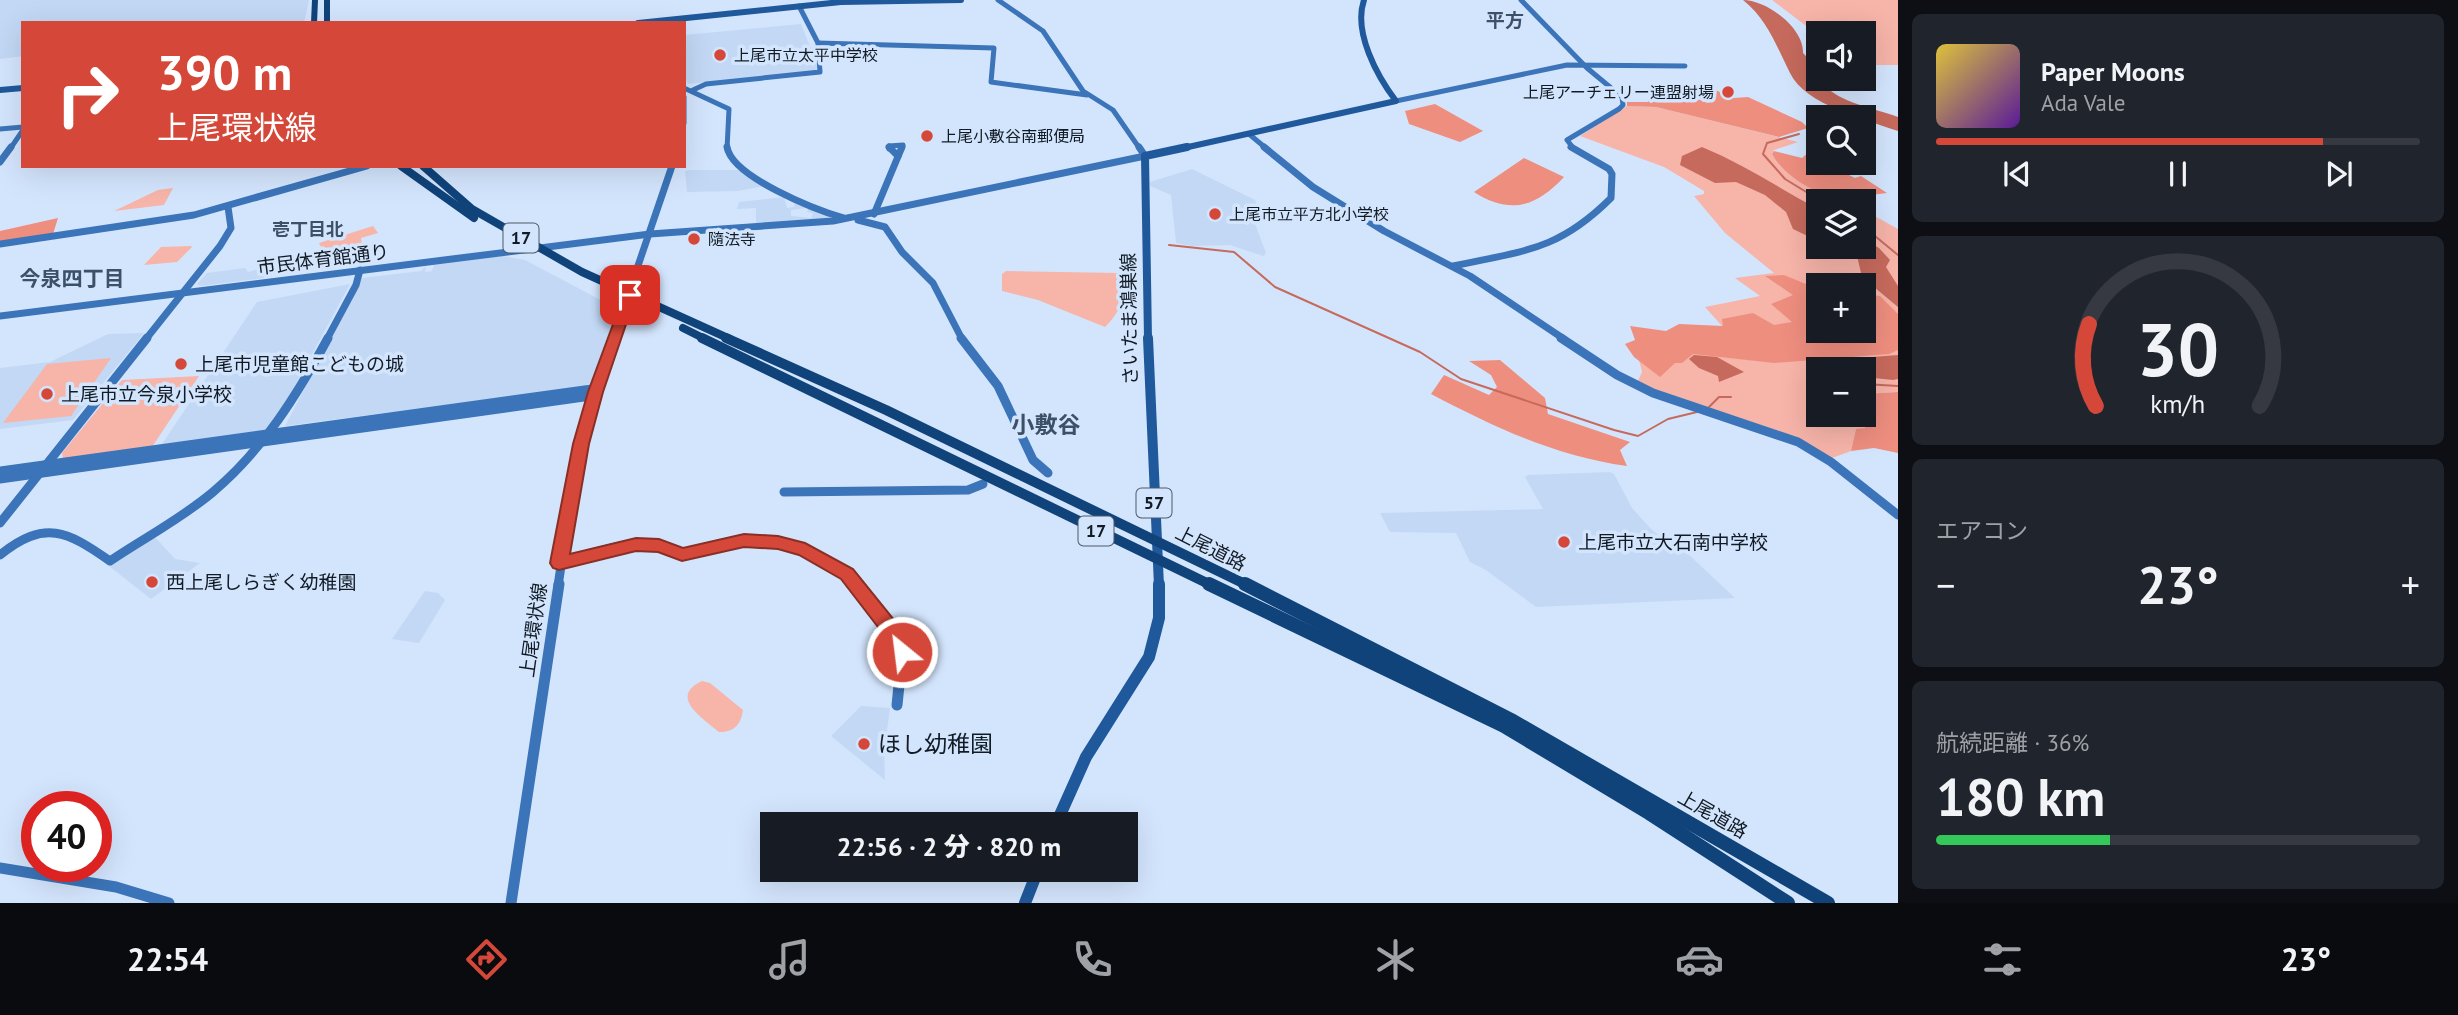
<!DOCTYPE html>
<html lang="ja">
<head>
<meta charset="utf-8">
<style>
	:root { --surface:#171b24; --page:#20242c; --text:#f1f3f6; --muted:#9ea1a6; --line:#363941; --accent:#d54839 }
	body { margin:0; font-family:"PT Sans","Noto Sans JP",sans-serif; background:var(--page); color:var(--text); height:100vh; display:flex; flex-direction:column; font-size:26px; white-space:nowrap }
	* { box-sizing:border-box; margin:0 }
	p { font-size:23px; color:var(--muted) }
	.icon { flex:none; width:38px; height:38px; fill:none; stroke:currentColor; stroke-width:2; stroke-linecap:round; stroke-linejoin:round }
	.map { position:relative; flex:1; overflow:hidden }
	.panel { display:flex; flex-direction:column; gap:14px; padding:14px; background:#0d0f14; width:560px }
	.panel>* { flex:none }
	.guide { position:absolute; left:21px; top:21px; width:665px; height:147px; border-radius:0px; box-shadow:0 7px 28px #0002; background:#d54839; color:#fff; overflow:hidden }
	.buttons { position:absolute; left:1806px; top:21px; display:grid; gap:14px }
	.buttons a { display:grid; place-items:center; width:70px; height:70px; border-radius:0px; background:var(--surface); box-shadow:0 7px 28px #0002; font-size:35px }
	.speed { position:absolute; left:21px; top:791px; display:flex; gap:14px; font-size:35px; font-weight:700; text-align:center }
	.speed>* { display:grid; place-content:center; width:91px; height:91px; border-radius:50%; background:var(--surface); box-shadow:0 7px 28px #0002; line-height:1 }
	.speed .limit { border:10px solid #d22; background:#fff; color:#111 }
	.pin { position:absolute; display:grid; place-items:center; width:60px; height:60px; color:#fff; margin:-30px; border-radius:14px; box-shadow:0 4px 10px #0006 }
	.me { position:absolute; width:77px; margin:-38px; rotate:331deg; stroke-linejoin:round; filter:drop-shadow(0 0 5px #0008) }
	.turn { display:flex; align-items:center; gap:24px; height:147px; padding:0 21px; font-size:32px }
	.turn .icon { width:91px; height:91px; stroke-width:2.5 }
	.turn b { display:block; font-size:49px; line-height:60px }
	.big { font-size:52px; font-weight:800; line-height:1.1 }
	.panel .widget { flex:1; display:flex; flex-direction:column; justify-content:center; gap:10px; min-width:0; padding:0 24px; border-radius:10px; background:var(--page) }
	.panel .dial { align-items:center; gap:0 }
	.dial svg { height:182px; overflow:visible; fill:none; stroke:var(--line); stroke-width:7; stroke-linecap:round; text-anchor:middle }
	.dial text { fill:var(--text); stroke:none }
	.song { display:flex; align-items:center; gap:21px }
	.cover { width:84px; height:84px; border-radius:10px; background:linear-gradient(135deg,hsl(50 70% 55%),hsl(270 70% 35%)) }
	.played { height:7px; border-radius:4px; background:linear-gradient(90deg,var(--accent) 80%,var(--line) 80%) }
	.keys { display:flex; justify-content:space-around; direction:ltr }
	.heat { display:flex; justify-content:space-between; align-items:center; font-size:38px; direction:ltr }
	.charge { height:10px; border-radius:5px; background:linear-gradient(90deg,#34c759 36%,var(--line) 0) }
	.trip { position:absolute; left:760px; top:812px; width:378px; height:70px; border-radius:0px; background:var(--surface); box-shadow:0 7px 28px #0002; font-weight:800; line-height:70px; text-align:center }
	.tabs { display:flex; height:112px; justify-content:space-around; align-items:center; background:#090b0e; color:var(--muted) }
	.tabs .icon { width:49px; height:49px }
	.tabs .active { color:var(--accent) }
	.tabs b { font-size:32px; color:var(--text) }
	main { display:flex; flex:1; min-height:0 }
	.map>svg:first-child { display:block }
</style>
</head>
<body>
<main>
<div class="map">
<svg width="1898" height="903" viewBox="0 0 1898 903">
	<rect width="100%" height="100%" fill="#d3e5fd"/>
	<g fill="#c2d8f4">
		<polygon points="0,0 309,0 304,23 23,23 23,56 0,59"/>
		<polygon points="801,24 811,49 816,49 817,71 688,84 684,76 684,35"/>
		<polygon points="1192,169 1255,200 1258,207 1254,221 1266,253 1263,256 1230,245 1192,246 1176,243 1171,195 1150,186 1150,182"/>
		<polygon points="691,170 738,170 766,186 738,191 687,192 685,171"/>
		<polygon points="784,197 787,208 794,207 795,201 806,208 791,210 791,216 811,218 813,213 807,212 808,209 833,216 832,219 756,225 756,208 737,209 739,202"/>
		<polygon points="503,256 525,260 612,306 611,311 615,316 592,382 583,387 285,426 362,278 421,271 426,266 425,272 432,271 434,265"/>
		<polygon points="245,268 248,272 262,268 265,272 269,271 272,277 201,286 197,284 207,273"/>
		<polygon points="350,284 282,410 267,430 162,444 257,302"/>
		<polygon points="144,333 73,420 0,429 0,368 50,362 108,334"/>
		<polygon points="1610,472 1614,474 1632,508 1651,529 1680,553 1686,552 1735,598 1536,607 1486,570 1470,562 1456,533 1390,532 1380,513 1543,509 1525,477 1528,475"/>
		<polygon points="154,536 175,559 200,563 151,599 109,566"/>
		<polygon points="425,591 438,593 445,600 419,643 392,639"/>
		<polygon points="861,706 890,708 884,753 885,780 831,736"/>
	</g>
	<g fill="#f7b4a9" fill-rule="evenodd">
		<polygon points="1772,0 1898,0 1898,65 1874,65 1864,61 1864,33 1818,35"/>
		<path d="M1627,106l29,1 142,35 -24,8 -2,4c14,27 46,37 72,47h-26v46h46v-37l34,19v163l-34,2v-25h-46v46h36l11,14h-9l-5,22 -19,7 -195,-75 5,-11 -3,-12 83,-34 -17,-19 55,-11 -25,-18 39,-5 -49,-40 -31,-37 10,-2v-3l-40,-24 -84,-31zM1818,285h46v46h-46z"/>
		<polygon points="173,188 164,205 114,211 158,190"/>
		<polygon points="373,226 378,233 361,238 362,244 322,249 319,243"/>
		<polygon points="161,247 191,246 192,247 177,262 144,265"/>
		<path d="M1006,271l113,2c12,18 0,41 -14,54l-67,-27 -36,-9v-17z"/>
		<polygon points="111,358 71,416 3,423 47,364"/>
		<polygon points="199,376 152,447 63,459 62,453 122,380"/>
		<path d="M702,681l8,2 33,27c-2,14 -8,22 -24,22 -16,-14 -51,-35 -17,-51z"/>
	</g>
	<g fill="#ee8e7f">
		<polygon points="1706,86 1734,98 1748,97 1802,122 1808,128 1779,137 1656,107 1627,106 1627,102 1648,102 1648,100 1675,96"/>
		<polygon points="1435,104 1483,131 1460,142 1409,124 1405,111"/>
		<path d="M1818,144v19h45l-6,6 -14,3 12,6 6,-2 26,17 -24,3 -4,5c-30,0 -72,-19 -87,-47l2,-3 28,7z"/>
		<path d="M1524,158l40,19c-28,30 -54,38 -90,15z"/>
		<polygon points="58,218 53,234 0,241 0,231"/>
		<polygon points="1784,275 1818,289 1818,331 1864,331 1864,294 1880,296 1898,314 1898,350 1889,354 1774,363 1693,354 1682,363 1675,363 1660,377 1634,357 1625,344 1635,340 1630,326 1666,331 1679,324 1723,326 1722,319 1753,313 1774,325 1792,322 1771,304 1793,295 1765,276"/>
		<path d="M1500,360l45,38 3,16 82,28 -10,8 7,16c-72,-10 -133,-39 -196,-72l13,-19 45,20 8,-8 -6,-12 -22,-14z"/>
		<polygon points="1898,392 1898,453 1874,448 1851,451 1856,429 1865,428 1854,415 1864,415 1864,394"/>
	</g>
	<g fill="#c66a5d">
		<path d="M1743,0c23,0 61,27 60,53 11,10 11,22 20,31 17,19 51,24 75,33v14c-31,-11 -93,-26 -108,-58 -13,-26 -23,-54 -47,-73z"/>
		<path d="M1702,147c41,17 77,41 116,62v32l-25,-12 -7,-17 -21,-17 -29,-13 -21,1 -35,-18 2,-9z"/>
		<polygon points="1864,239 1879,248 1890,260 1886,267 1898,286 1898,307 1862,277 1857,256 1840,247 1864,247"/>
		<polygon points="1694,355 1717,357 1744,372 1719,382 1718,376 1699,368 1689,359"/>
		<polygon points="1898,355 1898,379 1893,380 1864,377 1864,369 1846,369 1834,360"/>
	</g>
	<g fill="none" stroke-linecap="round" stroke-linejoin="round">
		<g stroke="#c66a5d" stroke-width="2">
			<polyline points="1799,134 1767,143 1763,154 1785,179 1821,201"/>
			<polyline points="1864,227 1898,255"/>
			<polyline points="1169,245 1234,252 1275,287 1420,352 1461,379 1614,430 1638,436 1668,419 1697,412"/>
			<polyline points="1864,384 1898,386"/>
			<polyline points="1709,407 1719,397 1731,397"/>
		</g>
		<g stroke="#3b74b8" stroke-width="5">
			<polyline points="998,0 1043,31 1083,91 1113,110 1140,149"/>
			<polyline points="1521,0 1587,68 1622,97 1623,105 1619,109 1567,140 1574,149"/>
			<polyline points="818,43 994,48 991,82 1087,95"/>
			<polyline points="684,88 729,109 727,149"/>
			<polyline points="693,90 706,84 820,72 818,43 799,6"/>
			<polyline points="684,97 684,123"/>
			<polyline points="1396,101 1567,65 1685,66"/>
			<polyline points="0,129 23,127"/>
			<polyline points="1249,134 1267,149"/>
			<polyline points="10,149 23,130"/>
			<polyline points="889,149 889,146 903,145 902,149"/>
		</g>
		<g stroke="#3b74b8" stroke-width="7">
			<path d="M727,147c5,30 89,63 117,71"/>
			<polyline points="889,147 898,156"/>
			<polyline points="1264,147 1313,187 1384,231 1470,276 1564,339"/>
			<polyline points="0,162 11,147"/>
			<polyline points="874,214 902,147"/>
			<polyline points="858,220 885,227 902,252 933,283 962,339"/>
			<polyline points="0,244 194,215 367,166"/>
			<path d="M1453,266c70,-15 105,-15 158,-68l1,-24 -3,-5 -38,-22"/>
			<polyline points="0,316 650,234 833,221 1145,156 1139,147"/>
			<polyline points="146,339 220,246 231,228 228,207"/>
			<polyline points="327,339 356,285 360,270"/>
			<polyline points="613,339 672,166"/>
		</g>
		<g stroke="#3b74b8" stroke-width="9">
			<polyline points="961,338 998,386 1033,460 1048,473"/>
			<polyline points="1561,338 1617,375 1653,393 1798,442 1831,462 1898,515"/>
			<polyline points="0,471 592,389 595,392"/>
			<polyline points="0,479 591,396 595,392"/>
			<polyline points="784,492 968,490 983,484"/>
			<polyline points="0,523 147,338"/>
			<path d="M0,555c45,-36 67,-24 110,6 34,-23 71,-42 103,-69 50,-42 84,-97 115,-154"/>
			<path d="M559,563c28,-7 60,-21 89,-19 12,1 24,11 35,11 19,-1 39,-10 58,-13 38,-8 92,13 115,44"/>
			<polyline points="558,586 577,460 614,338"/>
		</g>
		<g stroke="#3b74b8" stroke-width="11">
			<polyline points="855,584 900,642 902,656 897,705"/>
			<polyline points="0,868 116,887 169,903"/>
			<polyline points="511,903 559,584"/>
		</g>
		<g stroke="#1f599b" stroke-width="6">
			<polyline points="638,23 841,2 961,0"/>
			<polyline points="0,90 23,88"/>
			<path d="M1179,149l217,-48c-19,-25 -43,-69 -32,-101"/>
		</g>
		<polyline stroke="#1f599b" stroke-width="8" points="1148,339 1145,156 1187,147"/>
		<polyline stroke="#1f599b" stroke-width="10" points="1148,338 1159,586"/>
		<g stroke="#1f599b" stroke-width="12">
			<polyline points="1056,824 1086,757 1149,657 1159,618 1159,584"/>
			<polyline points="1025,903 1038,870"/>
		</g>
		<g stroke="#10437a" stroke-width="6">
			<polyline points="327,0 327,23"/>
			<polyline points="314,23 315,0"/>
		</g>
		<g stroke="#10437a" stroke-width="8">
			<polyline points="401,166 474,218"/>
			<polyline points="423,166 472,209 582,272 730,339"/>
			<polyline points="683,328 705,339"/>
		</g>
		<g stroke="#10437a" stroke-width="10">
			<polyline points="702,338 1213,586"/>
			<polyline points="726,338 886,410 1249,586"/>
		</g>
		<g stroke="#10437a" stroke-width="14">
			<polyline points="1209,584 1504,726 1649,813 1788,903"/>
			<polyline points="1245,584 1513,721 1828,903"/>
		</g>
	</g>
	<polygon fill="#d54839" stroke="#8a2f25" stroke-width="2" points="625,292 636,295 603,392 589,444 570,554 636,538 659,539 683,548 744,534 778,536 805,543 853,569 907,636 912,652 909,657 895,657 891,644 841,579 799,555 778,549 744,547 682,561 658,552 636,551 559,570 553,568 550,563 573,444 588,392"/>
	<g fill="#d54839" stroke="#d3e5fd" stroke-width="2.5">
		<circle cx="720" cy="55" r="7"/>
		<circle cx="1728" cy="92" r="7"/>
		<circle cx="927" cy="136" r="7"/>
		<circle cx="1215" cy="214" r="7"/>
		<circle cx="694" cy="239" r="7"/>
		<circle cx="181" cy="364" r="7"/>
		<circle cx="47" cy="394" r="7"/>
		<circle cx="1564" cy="542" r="7"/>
		<circle cx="152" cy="582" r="7"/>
		<circle cx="864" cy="744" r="7"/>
	</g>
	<g text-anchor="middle" stroke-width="7" stroke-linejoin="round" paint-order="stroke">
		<g font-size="16" fill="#121b25" stroke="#d3e5fd" text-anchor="start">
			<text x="734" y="61">上尾市立太平中学校</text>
			<text x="1714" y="98" text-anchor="end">上尾アーチェリー連盟射場</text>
			<text x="941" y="142">上尾小敷谷南郵便局</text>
			<text x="1229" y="220">上尾市立平方北小学校</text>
			<text x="708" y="245">隨法寺</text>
		</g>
		<g font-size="18" font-weight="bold" fill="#3c5068" stroke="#d3e5fd">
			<text x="308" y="236">壱丁目北</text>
		</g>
		<g fill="#d3e5fd" stroke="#4c5866" stroke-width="2">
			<rect x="503.5" y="223.5" width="35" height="29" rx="5"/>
			<rect x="1136.5" y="488.5" width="35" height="29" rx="5"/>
			<rect x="1078.5" y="516.5" width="35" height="29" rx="5"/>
		</g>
		<g font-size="18" font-weight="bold" fill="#121b25">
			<text x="521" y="244">17</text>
			<text x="1154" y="509">57</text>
			<text x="1096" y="537">17</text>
		</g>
		<g font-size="19" font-weight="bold" fill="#3c5068" stroke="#d3e5fd">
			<text x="1505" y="27">平方</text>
		</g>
		<g font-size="19" fill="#121b25" stroke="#d3e5fd">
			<text transform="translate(323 259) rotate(-7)" y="7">市民体育館通り</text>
			<text transform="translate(1129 319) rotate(-91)" y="7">さいたま鴻巣線</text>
			<text transform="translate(1211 548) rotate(27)" y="7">上尾道路</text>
			<text transform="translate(533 630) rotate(-82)" y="7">上尾環状線</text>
			<text transform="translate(1713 814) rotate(30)" y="7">上尾道路</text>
		</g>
		<g font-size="19" fill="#121b25" stroke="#d3e5fd" text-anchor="start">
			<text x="195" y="371">上尾市児童館こどもの城</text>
			<text x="61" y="401">上尾市立今泉小学校</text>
			<text x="1578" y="549">上尾市立大石南中学校</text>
			<text x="166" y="589">西上尾しらぎく幼稚園</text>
		</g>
		<g font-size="21" font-weight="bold" fill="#3c5068" stroke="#d3e5fd">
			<text x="72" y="286">今泉四丁目</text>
		</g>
		<g font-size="23" font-weight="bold" fill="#3c5068" stroke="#d3e5fd">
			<text x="1046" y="433">小敷谷</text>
		</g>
		<g font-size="23" fill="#121b25" stroke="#d3e5fd" text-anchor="start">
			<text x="878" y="752">ほし幼稚園</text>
		</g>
	</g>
</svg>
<div class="buttons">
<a><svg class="icon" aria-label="sound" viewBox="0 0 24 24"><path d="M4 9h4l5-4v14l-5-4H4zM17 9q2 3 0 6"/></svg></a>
<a><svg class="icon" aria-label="search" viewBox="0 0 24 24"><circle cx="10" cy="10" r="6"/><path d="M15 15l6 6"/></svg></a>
<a><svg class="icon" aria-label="layers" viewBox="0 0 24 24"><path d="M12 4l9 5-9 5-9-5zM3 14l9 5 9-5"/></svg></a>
<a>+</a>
<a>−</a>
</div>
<div class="speed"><div class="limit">40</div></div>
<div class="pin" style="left:630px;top:295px;background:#d93025"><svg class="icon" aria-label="arrive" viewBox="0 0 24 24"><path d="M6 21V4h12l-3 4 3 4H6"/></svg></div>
<svg class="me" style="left:902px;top:652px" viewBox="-20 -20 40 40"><circle r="17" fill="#d54839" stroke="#fff" stroke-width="3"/><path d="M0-11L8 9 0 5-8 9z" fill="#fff"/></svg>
<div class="trip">22:56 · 2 分 · 820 m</div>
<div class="guide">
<div class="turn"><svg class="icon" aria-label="right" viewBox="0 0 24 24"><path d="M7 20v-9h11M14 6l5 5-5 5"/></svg><div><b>390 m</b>上尾環状線</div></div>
</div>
</div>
<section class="panel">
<div class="widget">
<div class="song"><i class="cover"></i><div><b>Paper Moons</b><p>Ada Vale</p></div></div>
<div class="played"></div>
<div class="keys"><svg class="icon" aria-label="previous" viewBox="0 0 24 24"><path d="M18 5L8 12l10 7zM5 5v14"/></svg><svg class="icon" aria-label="pause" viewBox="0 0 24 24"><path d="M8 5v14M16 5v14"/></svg><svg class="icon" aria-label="next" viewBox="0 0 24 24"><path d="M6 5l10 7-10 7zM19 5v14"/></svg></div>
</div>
<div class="widget dial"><svg viewBox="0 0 100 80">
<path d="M14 69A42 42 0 1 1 86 69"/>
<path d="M14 69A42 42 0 0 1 11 33" stroke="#d54839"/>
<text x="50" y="56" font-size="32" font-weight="700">30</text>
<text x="50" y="72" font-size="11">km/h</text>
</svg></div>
<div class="widget"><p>エアコン</p>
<div class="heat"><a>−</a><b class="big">23°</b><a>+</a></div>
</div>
<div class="widget"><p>航続距離 · 36%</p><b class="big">180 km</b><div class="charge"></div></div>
</section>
</main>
<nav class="tabs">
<b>22:54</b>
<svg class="icon active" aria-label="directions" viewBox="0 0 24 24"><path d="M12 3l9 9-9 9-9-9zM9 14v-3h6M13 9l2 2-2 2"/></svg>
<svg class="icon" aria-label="music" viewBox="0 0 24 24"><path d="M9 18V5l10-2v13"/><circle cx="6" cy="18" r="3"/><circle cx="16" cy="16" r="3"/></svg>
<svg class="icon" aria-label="phone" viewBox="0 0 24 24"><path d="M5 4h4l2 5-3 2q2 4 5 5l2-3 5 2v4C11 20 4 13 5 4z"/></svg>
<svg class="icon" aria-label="climate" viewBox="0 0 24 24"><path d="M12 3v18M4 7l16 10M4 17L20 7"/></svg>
<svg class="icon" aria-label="car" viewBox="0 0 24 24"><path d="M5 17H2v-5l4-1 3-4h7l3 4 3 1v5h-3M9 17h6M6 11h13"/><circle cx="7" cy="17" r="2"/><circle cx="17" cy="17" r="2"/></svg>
<svg class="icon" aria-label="filters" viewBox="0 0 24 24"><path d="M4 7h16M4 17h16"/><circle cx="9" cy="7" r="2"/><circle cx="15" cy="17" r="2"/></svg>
<b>23°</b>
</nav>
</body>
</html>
